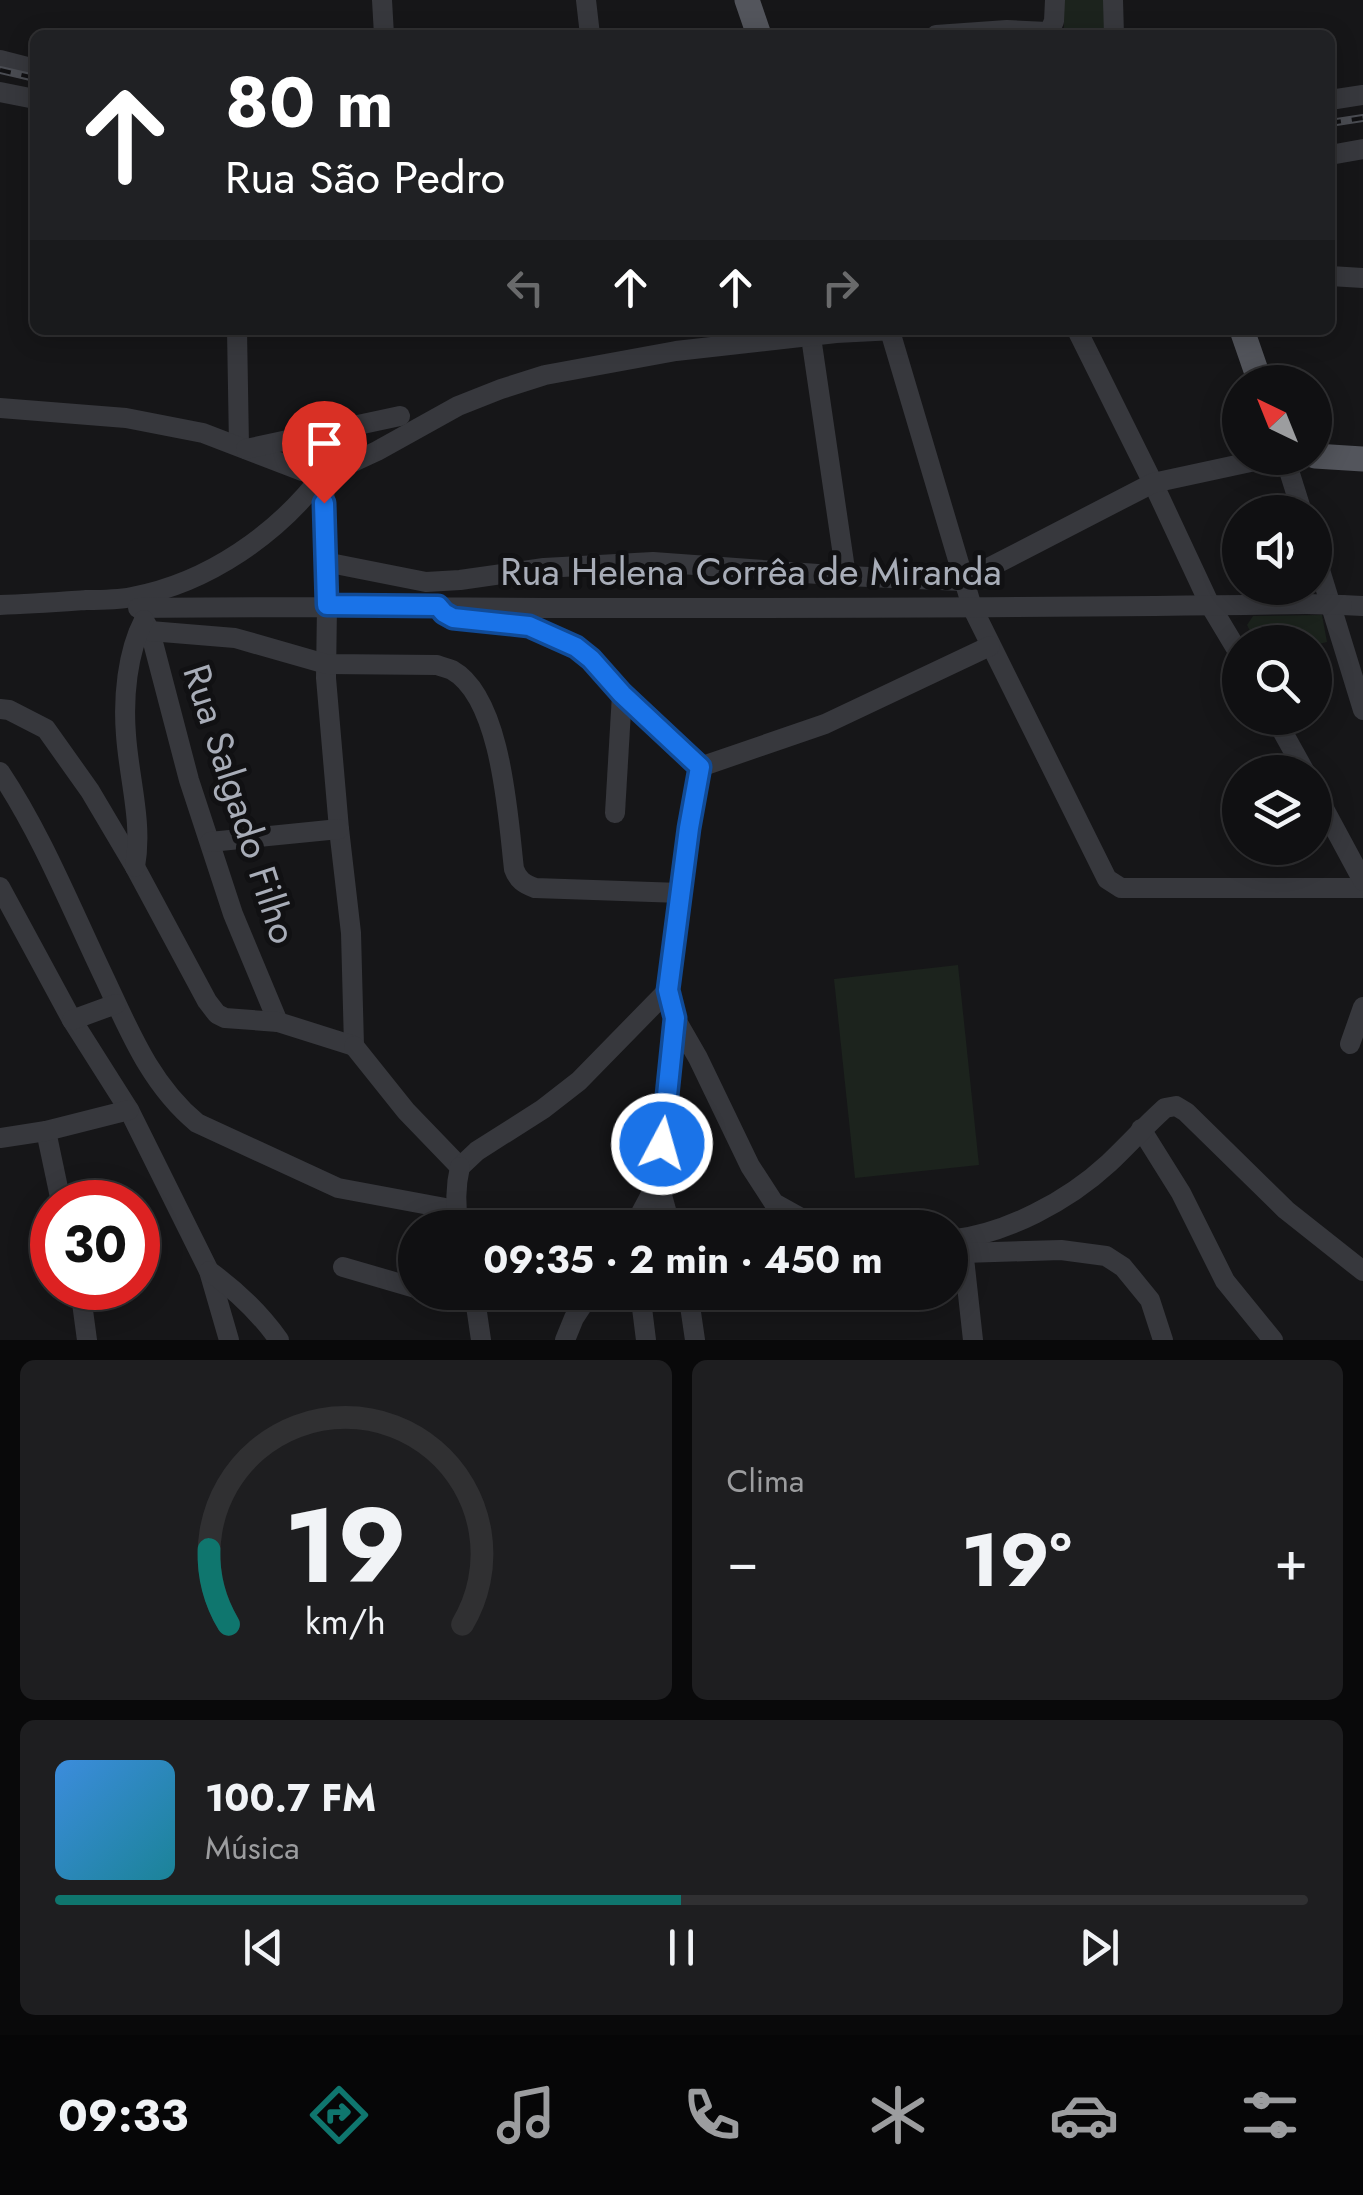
<!DOCTYPE html>
<html lang="pt">
<head>
<meta charset="utf-8">
<style>
	:root { --surface:#101012; --page:#1e1e20; --text:#f1f3f6; --muted:#9c9d9f; --line:#303032; --accent:#0f766e }
	body { margin:0; font-family:Jost,sans-serif; background:var(--page); color:var(--text); height:100vh; display:flex; flex-direction:column; font-size:38px; white-space:nowrap }
	* { box-sizing:border-box; margin:0 }
	p { font-size:32px; color:var(--muted) }
	.icon { flex:none; width:55px; height:55px; fill:none; stroke:currentColor; stroke-width:2; stroke-linecap:round; stroke-linejoin:round }
	.map { position:relative; height:1340px; overflow:hidden }
	.sheet { display:flex; flex-direction:column; gap:20px; padding:20px; background:#09090a; flex:1 }
	.sheet>* { flex:none }
	.banner { position:absolute; left:30px; top:30px; width:1305px; height:305px; border-radius:15px; box-shadow:0 5px 25px #0003,0 0 0 2px var(--line); background:#202124; color:#fff; overflow:hidden }
	.needle { width:65px; rotate:317deg }
	.controls { position:absolute; left:1222px; top:365px; display:grid; gap:20px }
	.controls a { display:grid; place-items:center; width:110px; height:110px; border-radius:50%; background:var(--surface); box-shadow:0 5px 25px #0003,0 0 0 2px var(--line); font-size:50px }
	.speed { position:absolute; left:30px; top:1180px; display:flex; gap:20px; font-size:50px; font-weight:700; text-align:center }
	.speed>* { display:grid; place-content:center; width:130px; height:130px; border-radius:50%; background:var(--surface); box-shadow:0 5px 25px #0003,0 0 0 2px var(--line); line-height:1 }
	.speed .limit { border:15px solid #d22; background:#fff; color:#111 }
	.pin { position:absolute; display:grid; place-items:center; width:85px; height:85px; color:#fff; margin:-102px -42px; border-radius:50% 50% 50% 0; rotate:-45deg; box-shadow:0 0 10px #0007 }
	.pin .icon { rotate:45deg }
	.me { position:absolute; width:110px; margin:-55px; rotate:6deg; stroke-linejoin:round; filter:drop-shadow(0 0 8px #0008) }
	.turn { display:flex; align-items:center; gap:35px; height:210px; padding:0 30px; font-size:45px }
	.turn .icon { width:130px; height:130px; stroke-width:2.5 }
	.turn b { display:block; font-size:70px; line-height:85px }
	.lanes { display:flex; align-items:center; height:95px; padding:0 30px; background:#0003; justify-content:center; gap:50px; direction:ltr }
	.lanes .off { opacity:.35 }
	.big { font-size:75px; font-weight:700; line-height:1.1 }
	.sheet .card { flex:1; display:flex; flex-direction:column; justify-content:center; gap:15px; min-width:0; padding:0 35px; border-radius:15px; background:var(--page) }
	.sheet .dial { align-items:center; gap:0 }
	.dial svg { height:260px; overflow:visible; fill:none; stroke:var(--line); stroke-width:7; stroke-linecap:round; text-anchor:middle }
	.dial text { fill:var(--text); stroke:none }
	.song { display:flex; align-items:center; gap:30px }
	.cover { width:120px; height:120px; border-radius:15px; background:linear-gradient(135deg,hsl(210 70% 55%),hsl(190 70% 35%)) }
	.played { height:10px; border-radius:5px; background:linear-gradient(90deg,var(--accent) 50%,var(--line) 50%) }
	.keys { display:flex; justify-content:space-around; direction:ltr }
	.heat { display:flex; justify-content:space-between; align-items:center; font-size:55px; direction:ltr }
	.sheet .tiles { flex:1; display:grid; gap:20px; grid-template-columns:1fr 1fr }
	.card:last-child { grid-column:span 2 }
	.trip { position:absolute; left:398px; top:1210px; width:570px; height:100px; border-radius:50px; background:var(--surface); box-shadow:0 5px 25px #0003,0 0 0 2px var(--line); font-weight:700; line-height:100px; text-align:center }
	.tab-bar { display:flex; height:160px; justify-content:space-around; align-items:center; background:#060607; color:var(--muted) }
	.tab-bar .icon { width:70px; height:70px }
	.tab-bar .current { color:var(--accent) }
	.tab-bar b { font-size:45px; color:var(--text) }
	.map>svg:first-child { display:block }
</style>
</head>
<body>
<div class="map">
<svg width="1363" height="1340" viewBox="0 0 1363 1340">
	<rect width="100%" height="100%" fill="#161618"/>
	<g fill="#1c231d">
		<polygon points="1064,0 1106,0 1108,35 1064,35"/>
		<polygon points="1322,615 1327,642 1315,645 1315,642 1256,642 1247,625 1253,616"/>
		<polygon points="958,965 979,1165 855,1178 834,979"/>
	</g>
	<g fill="none" stroke-linecap="round" stroke-linejoin="round">
		<g stroke="#37383d" stroke-width="20">
			<polyline points="382,0 384,35"/>
			<polyline points="586,0 590,35"/>
			<polyline points="1113,0 1114,35"/>
			<polyline points="936,35 1007,30 1047,32"/>
			<polyline points="1048,35 1054,21 1055,0"/>
			<polyline points="0,60 35,69"/>
			<polyline points="0,92 35,99"/>
			<polyline points="1330,100 1363,95"/>
			<polyline points="1330,155 1363,149"/>
			<polyline points="1330,276 1363,278"/>
			<polyline points="237,330 239,446"/>
			<polyline points="1077,330 1153,483 1210,605 1240,655"/>
			<polyline points="890,331 972,607 1107,879 1121,888 1363,888"/>
			<polyline points="811,337 846,576"/>
			<polyline points="0,408 126,418 203,433 302,471 324,473 336,470 377,451 458,406 501,389 545,375 676,351 836,333 895,330"/>
			<polyline points="246,449 400,416"/>
			<polyline points="1285,458 1302,512"/>
			<polyline points="324,473 327,605 326,678 339,829 351,933 354,1046"/>
			<polyline points="1315,554 1363,710"/>
			<polyline points="325,562 426,582 460,580 544,568 653,562 846,576 963,581 1153,483 1269,458"/>
			<path d="M0,605c29,-1 57,-3 86,-5 15,0 31,0 46,-3 76,-14 146,-63 192,-124"/>
			<polyline points="1342,605 1363,606"/>
			<path d="M138,608c165,-2 329,0 493,0 225,0 450,0 675,-4"/>
			<polyline points="456,618 529,626 576,647 591,659 622,694 700,767"/>
			<polyline points="144,620 150,631 189,780 233,914 278,1022"/>
			<path d="M150,631l85,7 91,26 111,1c5,2 10,3 15,5 50,28 56,148 62,199 4,11 10,15 21,19l146,5"/>
			<polyline points="0,709 9,710 46,729 90,791 135,867 207,1001 217,1014 225,1018 278,1022 354,1046"/>
			<polyline points="1275,718 1305,772"/>
			<polyline points="700,767 825,724 990,646"/>
			<path d="M0,772c42,63 71,136 104,205 25,53 46,107 93,146l141,65 118,22"/>
			<polyline points="1315,792 1363,881"/>
			<polyline points="615,813 622,694"/>
			<polyline points="210,842 339,829"/>
			<path d="M135,867c8,-44 -6,-88 -9,-132 -3,-37 1,-82 18,-115"/>
			<polyline points="0,887 72,1020 129,1110 209,1271 229,1340"/>
			<polyline points="675,1018 698,1058 750,1166 774,1203 819,1228"/>
			<polyline points="72,1020 116,1004"/>
			<polyline points="1350,1044 1363,1007"/>
			<polyline points="354,1046 406,1111 460,1167"/>
			<polyline points="1141,1129 1181,1193 1225,1281 1273,1340"/>
			<polyline points="46,1131 61,1202"/>
			<polyline points="0,1138 46,1131 129,1110"/>
			<polyline points="460,1167 477,1151 543,1109 579,1081 668,990 689,828 700,767"/>
			<polyline points="658,1181 671,1228"/>
			<path d="M459,1228c-4,-22 -4,-40 1,-61"/>
			<polyline points="633,1228 658,1181 667,1109 674,1016"/>
			<path d="M950,1240c56,-6 118,-39 159,-77 19,-18 36,-37 56,-55l11,-2 10,6 100,98 77,61"/>
			<polyline points="962,1240 973,1340"/>
			<polyline points="963,1253 1061,1250 1106,1256 1123,1267 1150,1300 1163,1340"/>
			<polyline points="343,1267 415,1288"/>
			<path d="M209,1271c28,20 50,41 70,69"/>
			<polyline points="80,1288 87,1340"/>
			<polyline points="434,1292 477,1304"/>
			<polyline points="474,1292 481,1340"/>
			<polyline points="640,1292 646,1340"/>
			<polyline points="688,1292 695,1340"/>
			<polyline points="565,1340 574,1318 591,1292"/>
		</g>
		<g stroke="#53555c" stroke-width="25">
			<polyline points="747,0 759,35"/>
			<polyline points="1242,330 1260,382"/>
			<polyline points="1315,456 1363,459"/>
		</g>
		<defs>
			<g id="rail">
				<polyline points="0,70 35,78"/>
				<polyline points="1330,123 1363,118"/>
			</g>
		</defs>
		<use href="#rail" stroke="#4a4c52" stroke-width="8"/>
		<use href="#rail" stroke="#111113" stroke-width="4" stroke-dasharray="11" stroke-linecap="butt"/>
		<polyline stroke="#37383d" stroke-width="20" points="1306,604 1342,605"/>
	</g>
	<g fill="none" stroke-linecap="round" stroke-linejoin="round">
		<defs>
			<polyline id="route" points="324,503 327,605 438,606 444,613 453,618 529,626 576,647 591,659 622,694 700,767 689,828 668,990 675,1018 662,1144"/>
		</defs>
		<use href="#route" stroke="#114b97" stroke-width="25"/>
		<use href="#route" stroke="#1a73e8" stroke-width="18"/>
	</g>
	<g text-anchor="middle" stroke-width="10" stroke-linejoin="round" paint-order="stroke">
		<g font-size="38" fill="#a8adb8" stroke="#111113">
			<text x="751" y="585">Rua Helena Corrêa de Miranda</text>
			<text transform="translate(240 804) rotate(72)" y="13">Rua Salgado Filho</text>
		</g>
	</g>
</svg>
<div class="controls">
<a><svg class="needle" viewBox="-14 -14 28 28"><path d="M0-13l5 13h-10z" fill="#e53935"/><path d="M0 13l5-13h-10z" fill="#9c9d9f"/></svg></a>
<a><svg class="icon" aria-label="sound" viewBox="0 0 24 24"><path d="M4 9h4l5-4v14l-5-4H4zM17 9q2 3 0 6"/></svg></a>
<a><svg class="icon" aria-label="search" viewBox="0 0 24 24"><circle cx="10" cy="10" r="6"/><path d="M15 15l6 6"/></svg></a>
<a><svg class="icon" aria-label="layers" viewBox="0 0 24 24"><path d="M12 4l9 5-9 5-9-5zM3 14l9 5 9-5"/></svg></a>
</div>
<div class="speed"><div class="limit">30</div></div>
<div class="pin" style="left:324px;top:503px;background:#d93025"><svg class="icon" aria-label="arrive" viewBox="0 0 24 24"><path d="M6 21V4h12l-3 4 3 4H6"/></svg></div>
<svg class="me" style="left:662px;top:1144px" viewBox="-20 -20 40 40"><circle r="17" fill="#1a73e8" stroke="#fff" stroke-width="3"/><path d="M0-11L8 9 0 5-8 9z" fill="#fff"/></svg>
<div class="trip">09:35 · 2 min · 450 m</div>
<div class="banner">
<div class="turn"><svg class="icon" aria-label="ahead" viewBox="0 0 24 24"><path d="M12 20V5M6 11l6-6 6 6"/></svg><div><b>80 m</b>Rua São Pedro</div></div>
<div class="lanes"><svg class="icon off" aria-label="left" viewBox="0 0 24 24"><path d="M17 20v-9H6M10 6l-5 5 5 5"/></svg><svg class="icon" aria-label="ahead" viewBox="0 0 24 24"><path d="M12 20V5M6 11l6-6 6 6"/></svg><svg class="icon" aria-label="ahead" viewBox="0 0 24 24"><path d="M12 20V5M6 11l6-6 6 6"/></svg><svg class="icon off" aria-label="right" viewBox="0 0 24 24"><path d="M7 20v-9h11M14 6l5 5-5 5"/></svg></div>
</div>
</div>
<section class="sheet">
<div class="tiles">
<div class="card dial"><svg viewBox="0 0 100 80">
<path d="M14 69A42 42 0 1 1 86 69"/>
<path d="M14 69A42 42 0 0 1 8 46" stroke="#0f766e"/>
<text x="50" y="56" font-size="32" font-weight="700">19</text>
<text x="50" y="72" font-size="11">km/h</text>
</svg></div>
<div class="card"><p>Clima</p>
<div class="heat"><a>−</a><b class="big">19°</b><a>+</a></div>
</div>
<div class="card">
<div class="song"><i class="cover"></i><div><b>100.7 FM</b><p>Música</p></div></div>
<div class="played"></div>
<div class="keys"><svg class="icon" aria-label="previous" viewBox="0 0 24 24"><path d="M18 5L8 12l10 7zM5 5v14"/></svg><svg class="icon" aria-label="pause" viewBox="0 0 24 24"><path d="M8 5v14M16 5v14"/></svg><svg class="icon" aria-label="next" viewBox="0 0 24 24"><path d="M6 5l10 7-10 7zM19 5v14"/></svg></div>
</div>
</div>
</section>
<nav class="tab-bar">
<b>09:33</b>
<svg class="icon current" aria-label="directions" viewBox="0 0 24 24"><path d="M12 3l9 9-9 9-9-9zM9 14v-3h6M13 9l2 2-2 2"/></svg>
<svg class="icon" aria-label="music" viewBox="0 0 24 24"><path d="M9 18V5l10-2v13"/><circle cx="6" cy="18" r="3"/><circle cx="16" cy="16" r="3"/></svg>
<svg class="icon" aria-label="phone" viewBox="0 0 24 24"><path d="M5 4h4l2 5-3 2q2 4 5 5l2-3 5 2v4C11 20 4 13 5 4z"/></svg>
<svg class="icon" aria-label="climate" viewBox="0 0 24 24"><path d="M12 3v18M4 7l16 10M4 17L20 7"/></svg>
<svg class="icon" aria-label="car" viewBox="0 0 24 24"><path d="M5 17H2v-5l4-1 3-4h7l3 4 3 1v5h-3M9 17h6M6 11h13"/><circle cx="7" cy="17" r="2"/><circle cx="17" cy="17" r="2"/></svg>
<svg class="icon" aria-label="filters" viewBox="0 0 24 24"><path d="M4 7h16M4 17h16"/><circle cx="9" cy="7" r="2"/><circle cx="15" cy="17" r="2"/></svg>
</nav>
</body>
</html>
